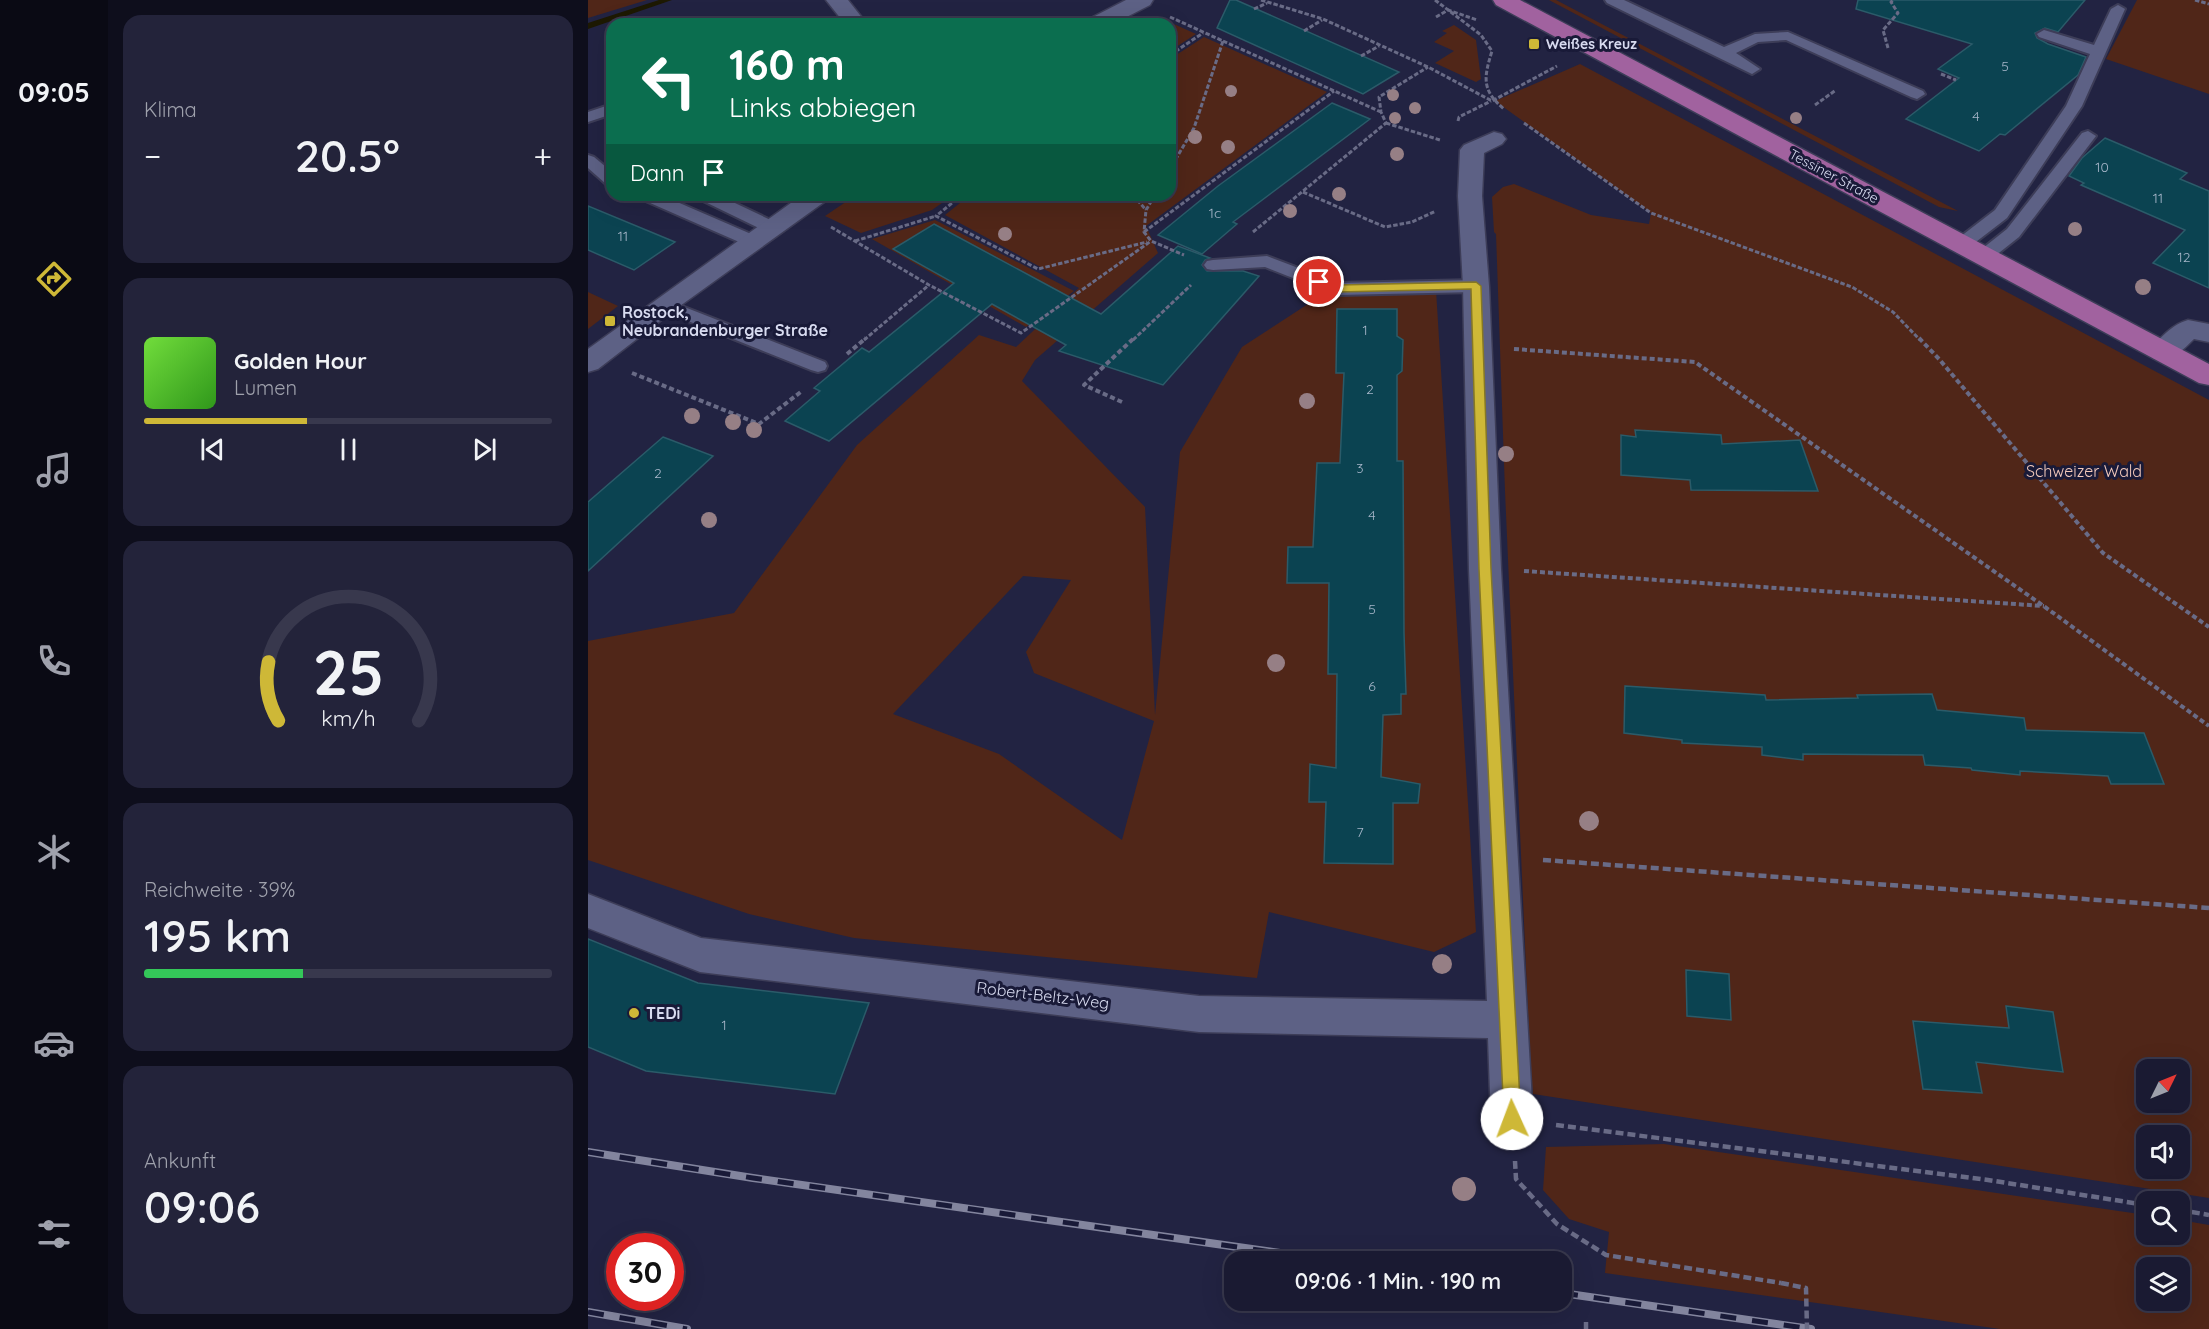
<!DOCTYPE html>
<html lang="de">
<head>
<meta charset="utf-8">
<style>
	:root { --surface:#1a1a32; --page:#23233a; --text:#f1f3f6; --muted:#9fa1ac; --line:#38384d; --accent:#ceb837 }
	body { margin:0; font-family:Quicksand,sans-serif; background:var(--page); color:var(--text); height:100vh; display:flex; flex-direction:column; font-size:22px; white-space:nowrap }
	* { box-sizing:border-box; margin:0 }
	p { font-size:20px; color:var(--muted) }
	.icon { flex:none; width:33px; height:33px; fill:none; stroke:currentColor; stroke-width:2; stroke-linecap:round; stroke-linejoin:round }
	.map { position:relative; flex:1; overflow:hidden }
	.details { display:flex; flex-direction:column; gap:15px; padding:15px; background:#0e0e1c; width:480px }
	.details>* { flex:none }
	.hud { position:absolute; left:18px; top:18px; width:570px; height:183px; border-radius:18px; box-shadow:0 6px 24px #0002,0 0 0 2px var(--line); background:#0b6e4f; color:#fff; overflow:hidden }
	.needle { width:39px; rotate:47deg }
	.buttons { position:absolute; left:1548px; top:1059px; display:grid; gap:12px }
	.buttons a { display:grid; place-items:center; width:54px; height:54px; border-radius:12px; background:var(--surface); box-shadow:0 6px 24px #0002,0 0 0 2px var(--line); font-size:30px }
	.speed { position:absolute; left:18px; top:1233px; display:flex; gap:12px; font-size:30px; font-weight:700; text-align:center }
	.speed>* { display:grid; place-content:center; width:78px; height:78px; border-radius:50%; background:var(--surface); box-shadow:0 6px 24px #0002,0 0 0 2px var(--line); line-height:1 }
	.speed .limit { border:9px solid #d22; background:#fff; color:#111 }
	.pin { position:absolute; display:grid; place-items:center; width:51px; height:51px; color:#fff; margin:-26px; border:3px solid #fff; border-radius:50%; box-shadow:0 2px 6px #0007 }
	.me { position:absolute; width:66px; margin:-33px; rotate:358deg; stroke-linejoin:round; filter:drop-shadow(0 0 4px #0008) }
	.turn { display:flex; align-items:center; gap:21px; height:126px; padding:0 24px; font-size:27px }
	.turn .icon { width:78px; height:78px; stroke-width:2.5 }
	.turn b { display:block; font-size:42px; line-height:51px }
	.then { display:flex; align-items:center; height:57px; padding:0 24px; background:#0003; gap:12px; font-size:22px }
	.big { font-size:45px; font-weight:600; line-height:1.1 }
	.details .widget { flex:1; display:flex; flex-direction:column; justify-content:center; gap:9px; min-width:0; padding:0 21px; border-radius:18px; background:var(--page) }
	.details .dial { align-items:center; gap:0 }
	.dial svg { height:156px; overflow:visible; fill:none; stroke:var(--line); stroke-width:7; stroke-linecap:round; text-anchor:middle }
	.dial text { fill:var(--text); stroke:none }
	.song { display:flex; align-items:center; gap:18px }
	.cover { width:72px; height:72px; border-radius:9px; background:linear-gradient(135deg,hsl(100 70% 55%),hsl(110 70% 35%)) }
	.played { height:6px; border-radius:3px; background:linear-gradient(90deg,var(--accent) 40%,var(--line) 40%) }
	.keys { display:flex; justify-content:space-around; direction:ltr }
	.heat { display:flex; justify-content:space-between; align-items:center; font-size:33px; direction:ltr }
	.charge { height:9px; border-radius:4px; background:linear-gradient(90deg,#34c759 39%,var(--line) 0) }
	.trip { position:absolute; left:636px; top:1251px; width:348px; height:60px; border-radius:18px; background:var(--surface); box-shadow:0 6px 24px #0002,0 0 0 2px var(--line); font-weight:600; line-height:60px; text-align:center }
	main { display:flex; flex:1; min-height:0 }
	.tabs { display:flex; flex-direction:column; width:108px; justify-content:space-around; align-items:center; background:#0a0a14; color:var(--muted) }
	.tabs .icon { width:42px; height:42px }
	.tabs .active { color:var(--accent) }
	.tabs b { font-size:27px; color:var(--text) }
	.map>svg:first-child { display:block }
</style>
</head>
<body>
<main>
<nav class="tabs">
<b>09:05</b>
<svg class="icon active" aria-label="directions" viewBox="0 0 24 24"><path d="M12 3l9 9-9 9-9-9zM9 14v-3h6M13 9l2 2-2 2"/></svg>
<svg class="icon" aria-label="music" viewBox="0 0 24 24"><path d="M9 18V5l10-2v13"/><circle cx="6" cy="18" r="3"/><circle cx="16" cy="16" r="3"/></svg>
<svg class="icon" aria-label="phone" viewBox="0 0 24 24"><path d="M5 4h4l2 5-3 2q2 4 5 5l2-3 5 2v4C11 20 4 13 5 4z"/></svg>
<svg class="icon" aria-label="climate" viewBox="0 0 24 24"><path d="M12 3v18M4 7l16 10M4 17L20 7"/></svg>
<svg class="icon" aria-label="car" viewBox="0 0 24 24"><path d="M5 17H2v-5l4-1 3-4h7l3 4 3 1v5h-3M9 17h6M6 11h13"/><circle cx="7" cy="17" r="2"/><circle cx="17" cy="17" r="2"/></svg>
<svg class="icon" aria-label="filters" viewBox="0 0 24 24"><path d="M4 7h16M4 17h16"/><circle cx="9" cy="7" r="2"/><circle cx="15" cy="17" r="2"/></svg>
</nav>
<section class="details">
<div class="widget"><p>Klima</p>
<div class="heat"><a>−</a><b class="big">20.5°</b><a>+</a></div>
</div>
<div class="widget">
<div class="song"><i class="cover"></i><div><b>Golden Hour</b><p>Lumen</p></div></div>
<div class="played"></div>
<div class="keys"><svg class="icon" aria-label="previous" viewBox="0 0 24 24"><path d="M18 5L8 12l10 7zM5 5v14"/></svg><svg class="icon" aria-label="pause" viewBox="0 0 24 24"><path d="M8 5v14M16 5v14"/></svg><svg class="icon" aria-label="next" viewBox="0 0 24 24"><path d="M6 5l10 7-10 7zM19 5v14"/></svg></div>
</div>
<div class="widget dial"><svg viewBox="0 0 100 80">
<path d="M14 69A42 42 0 1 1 86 69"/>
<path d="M14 69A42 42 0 0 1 9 39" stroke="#ceb837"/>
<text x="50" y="56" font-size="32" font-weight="700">25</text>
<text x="50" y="72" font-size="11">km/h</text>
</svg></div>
<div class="widget"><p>Reichweite · 39%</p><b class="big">195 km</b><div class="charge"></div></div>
<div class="widget"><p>Ankunft</p><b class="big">09:06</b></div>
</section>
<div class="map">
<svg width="1621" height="1329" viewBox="0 0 1621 1329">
	<rect width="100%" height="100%" fill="#222342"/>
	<g fill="#502618" fill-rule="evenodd">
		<polygon points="0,0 59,0 0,18"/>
		<polygon points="961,0 968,0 1370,211 1351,207"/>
		<polygon points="1549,0 1621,0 1621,94 1518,59"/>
		<polygon points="568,16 608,34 582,51 582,24 552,24"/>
		<polygon points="866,25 888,40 893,79 888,82 847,63 866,51 846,42 859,33 854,31"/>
		<path d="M616,37l123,55 -181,134 12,27 -123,107 -13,21 123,126 10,208 25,-263 62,-105 83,-54 111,-3 40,642 -42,20 -165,-40 -12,66 -403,-40 -105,-24 -161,-54v-219l146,-28 123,-168 122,-110 37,12 63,-59 -134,-73 25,-20h200v-136zM435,576l48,4 -45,72 8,21 120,48 -32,119 -123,-86 -106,-40z"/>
		<path d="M992,64l629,336v798l-676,-104 -2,-13 -26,-590 -9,-257 -2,-2 -2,-35 11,-10 11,-3 77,31 58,9 2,-11 -156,-112zM1558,1070h34v32h-34zM1558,1136h34v32h-34z"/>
		<polygon points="268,195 365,195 344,210 273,233 237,216"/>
		<polygon points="347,220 486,291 438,327 284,239"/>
		<polygon points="0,292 30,306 0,329"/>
		<path d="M1076,1144l482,71v19h34v-14l29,5v104h-209l-395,-56 4,-41 -40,-13 -26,-29 3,-43zM1558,1268h34v32h-34z"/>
	</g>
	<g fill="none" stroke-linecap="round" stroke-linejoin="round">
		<polygon fill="#1d1902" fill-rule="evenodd" points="71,0 84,0 0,29 0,23"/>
	</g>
	<g fill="#0b4351" stroke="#2b5b69" stroke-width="1.5">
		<polygon points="642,0 648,0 811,72 775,94 629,28"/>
		<polygon points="1270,0 1497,0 1470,32 1457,28 1447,33 1449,38 1460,44 1498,57 1490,75 1417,135 1412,134 1391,151 1318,119 1371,78 1350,69 1384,44 1268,9"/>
		<polygon points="744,103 782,119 645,222 649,224 614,254 570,235 630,186"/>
		<polygon points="1517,138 1599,173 1592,179 1621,191 1621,288 1565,263 1597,230 1493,185 1496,183 1481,176 1494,158"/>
		<polygon points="0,206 87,242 46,270 0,250"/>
		<polygon points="346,224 513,314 590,246 622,258 617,260 614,265 619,271 655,271 671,276 575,385 471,351 478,345 404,304 241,441 197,421 232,391 226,388 274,348 281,352 366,283 305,249"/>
		<polygon points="749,309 809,309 809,336 815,340 814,371 809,375 809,461 815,461 816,633 818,694 813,694 813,714 795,715 793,777 832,784 830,803 805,803 805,864 736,863 738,802 721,802 722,764 748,768 749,674 740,674 741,583 699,583 700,547 725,547 729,463 752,463 756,373 748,373"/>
		<polygon points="1047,430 1133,435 1134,444 1212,440 1230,491 1103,490 1102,480 1033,475 1033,435 1048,437"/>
		<polygon points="75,437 125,456 0,571 0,502"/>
		<polygon points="1037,686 1177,695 1178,700 1270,698 1269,695 1344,694 1349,710 1436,718 1438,730 1556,733 1576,784 1523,784 1520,776 1432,771 1432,775 1384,770 1383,768 1337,765 1335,755 1215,754 1215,760 1174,755 1174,747 1094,743 1094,740 1036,733"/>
		<polygon points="0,939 110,983 281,1003 247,1094 58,1071 0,1047"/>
		<polygon points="1098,970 1141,974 1143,1020 1099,1016"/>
		<polygon points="1418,1006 1465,1012 1475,1072 1388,1062 1394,1093 1335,1089 1325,1021 1421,1028"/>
	</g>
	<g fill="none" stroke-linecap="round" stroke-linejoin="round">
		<defs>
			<g id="service">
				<polygon points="1017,0 1036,0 1136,47 1167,34 1200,32 1335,91 1337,94 1329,99 1323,97 1198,40 1170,42 1148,53 1172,69 1164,74 1019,3"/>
				<polygon points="1530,5 1537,9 1494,106 1419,218 1380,248 1368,248 1365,244 1368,240 1407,210 1478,106 1502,54 1451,37 1449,34 1456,30 1506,45 1523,9"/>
				<polygon points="24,104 24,114 0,122 0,112"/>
				<polygon points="1500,131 1508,136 1431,237 1402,260 1390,260 1387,256 1390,252 1419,229 1494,133"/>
				<polygon points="0,155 6,157 24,172 24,185 18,184 0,168"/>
				<polygon points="51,195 73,195 170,237 173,241 170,245 158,245 53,199"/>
				<polygon points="109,195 130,195 189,223 192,227 189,231 177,231 111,199"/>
				<polygon points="679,256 750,283 888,280 894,282 897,286 894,290 888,292 748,295 677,267 625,270 619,269 616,265 619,261 625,260"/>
				<polygon points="76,299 237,362 239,366 237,370 230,372 223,370 70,309 67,305 70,301"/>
			</g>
			<g id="minor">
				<polygon points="238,0 260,0 279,24 257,24"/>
				<polygon points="906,132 914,134 918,139 914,144 896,153 894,196 901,286 913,569 945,1119 939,1133 924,1139 909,1133 903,1119 900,1038 611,1032 112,972 0,928 0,894 113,938 611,996 899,1001 881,569 875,286 870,196 872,150 876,145"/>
				<path d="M1600,320l21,4v18l-15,-3c-13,12 -22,25 -41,19l-4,-6c9,-13 24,-28 39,-32z"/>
			</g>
			<g id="secondary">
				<polygon points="538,0 565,0 562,5 525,24 498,24 501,19"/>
				<polygon points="214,195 242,195 239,200 85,311 10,369 0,372 0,349"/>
			</g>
			<polygon id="primary" points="905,0 932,0 1621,364 1621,385 1611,383 908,5"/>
		</defs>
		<use href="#service" stroke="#3d3d58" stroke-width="4"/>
		<use href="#minor" stroke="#3d3d58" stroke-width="3"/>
		<use href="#secondary" stroke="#3d3d58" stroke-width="3"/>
		<use href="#primary" stroke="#3d3d58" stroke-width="3"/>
		<g stroke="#696b86" stroke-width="3" stroke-dasharray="4.5 2" stroke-linecap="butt">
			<polyline points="673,0 735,19 840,67 904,101 969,66"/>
			<path d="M847,0l46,35 11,16c-8,26 -11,39 12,58"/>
			<polyline points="1607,0 1621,4"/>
			<polyline points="666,9 679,3"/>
			<polyline points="582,17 635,41 606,128 582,169"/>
			<polyline points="848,17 860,10 889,20"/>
			<polyline points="716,31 734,20"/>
			<polyline points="635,41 793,112"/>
			<polyline points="1300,48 1295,30 1310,13 1303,2 1305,0"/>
			<polyline points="582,55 615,33"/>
			<polyline points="773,56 791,46"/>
			<polyline points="1353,74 1368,80"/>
			<polyline points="1227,105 1248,90"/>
			<polyline points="870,121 871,117 903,101"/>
			<polyline points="798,123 852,140"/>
			<polyline points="936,123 1063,213 1264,287 1305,312 1332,340"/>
			<polyline points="715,192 797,227 824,222 848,211"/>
			<polyline points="374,195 348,216 450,269 559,242"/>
			<polyline points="545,195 558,210"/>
			<polyline points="567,195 558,210 556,232 563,241 596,255"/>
			<polyline points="243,227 341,285 433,333 563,241"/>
			<polyline points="556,232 746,91"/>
			<polyline points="665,232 798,123 793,112 791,97 840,67"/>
			<polyline points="267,241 348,216"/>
			<polyline points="276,340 341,285"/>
			<polyline points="545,340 603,285"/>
		</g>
		<g stroke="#696b86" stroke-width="4" stroke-dasharray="5 3" stroke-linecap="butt">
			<polyline points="1331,338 1351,359 1515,553 1621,627"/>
			<polyline points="926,349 1107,362 1457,607 1621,726"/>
			<polyline points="259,354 278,338"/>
			<polyline points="44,373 171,424 214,391"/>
			<polyline points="534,402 496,385 546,338"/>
			<polyline points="936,571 1456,606"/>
		</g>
		<g stroke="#696b86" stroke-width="4.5" stroke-dasharray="8 4" stroke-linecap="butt">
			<polyline points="955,860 1621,908"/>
			<polyline points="968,1125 1400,1180 1558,1205"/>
			<polyline points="927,1161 928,1179 969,1224 1018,1255 1193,1283"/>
			<polyline points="1592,1210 1621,1215"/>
			<polyline points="998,1322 998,1329"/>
		</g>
		<use href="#service" fill="#5d6185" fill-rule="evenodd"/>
		<use href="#minor" fill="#5d6185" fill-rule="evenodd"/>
		<use href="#secondary" fill="#5d6185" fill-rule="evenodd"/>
		<use href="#primary" fill="#a1629f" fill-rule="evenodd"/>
		<defs>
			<g id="rail">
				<polyline points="0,1152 165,1178 755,1262"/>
				<polyline points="974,1293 1223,1329"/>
				<polyline points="0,1312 99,1329"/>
			</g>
		</defs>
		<use href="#rail" stroke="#83859e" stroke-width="8"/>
		<use href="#rail" stroke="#191a38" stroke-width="5" stroke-dasharray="16" stroke-linecap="butt"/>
		<polyline stroke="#696b86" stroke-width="4.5" stroke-dasharray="8 4" stroke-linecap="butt" points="1193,1283 1218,1288 1219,1329"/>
	</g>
	<g fill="#967f85">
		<circle cx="643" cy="91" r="6"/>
		<circle cx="805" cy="95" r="6"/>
		<circle cx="827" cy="108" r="6"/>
		<circle cx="807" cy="118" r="6"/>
		<circle cx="1208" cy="118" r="6"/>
		<circle cx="607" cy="137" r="7"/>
		<circle cx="640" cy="147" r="7"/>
		<circle cx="809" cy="154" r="7"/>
		<circle cx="751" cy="194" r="7"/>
		<circle cx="702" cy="211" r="7"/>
		<circle cx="1487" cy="229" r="7"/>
		<circle cx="417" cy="234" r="7"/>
		<circle cx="1555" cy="287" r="8"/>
		<circle cx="719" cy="401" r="8"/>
		<circle cx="104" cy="416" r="8"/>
		<circle cx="145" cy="422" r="8"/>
		<circle cx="166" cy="430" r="8"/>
		<circle cx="918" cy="454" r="8"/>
		<circle cx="121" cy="520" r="8"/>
		<circle cx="688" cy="663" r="9"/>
		<circle cx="1001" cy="821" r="10"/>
		<circle cx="854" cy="964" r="10"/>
		<circle cx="876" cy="1189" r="12"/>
	</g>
	<polygon fill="#ceb837" stroke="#867824" stroke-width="1.5" points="731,278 750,285 888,282 893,286 903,569 933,1119 930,1125 924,1127 918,1125 916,1119 891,569 883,289 748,292 727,284 727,279"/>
	<g fill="#ceb837" stroke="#191a38" stroke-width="2">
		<rect x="940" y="38" width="12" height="12" rx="3"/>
		<rect x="16" y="315" width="12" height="12" rx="3"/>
		<circle cx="46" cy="1013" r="6"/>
	</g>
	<g text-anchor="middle" stroke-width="6" stroke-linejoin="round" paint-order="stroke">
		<g font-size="14" font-weight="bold" fill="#d8dbf0" stroke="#191a38" text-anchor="start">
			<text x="958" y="49">Weißes Kreuz</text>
		</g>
		<g font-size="14" fill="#a5b5c8">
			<text x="1417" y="71">5</text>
			<text x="1388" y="121">4</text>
			<text x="1514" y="172">10</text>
			<text x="1570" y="203">11</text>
			<text x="627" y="218">1c</text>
			<text x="35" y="241">11</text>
			<text x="1596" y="262">12</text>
			<text x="777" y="335">1</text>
			<text x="782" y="394">2</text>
			<text x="772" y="473">3</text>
			<text x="70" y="478">2</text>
			<text x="784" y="520">4</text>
			<text x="784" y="614">5</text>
			<text x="784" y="691">6</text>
			<text x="772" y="837">7</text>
			<text x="136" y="1030">1</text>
		</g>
		<g font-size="14" fill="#d8dbf0" stroke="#191a38">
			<text transform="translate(1246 176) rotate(28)" y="5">Tessiner Straße</text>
		</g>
		<g font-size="16" font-weight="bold" fill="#d8dbf0" stroke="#191a38" text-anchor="start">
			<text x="34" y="318">Rostock,<tspan x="34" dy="18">Neubrandenburger Straße</tspan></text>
			<text x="58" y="1019">TEDi</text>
		</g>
		<g font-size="16" fill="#f4cabb" stroke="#191a38">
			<text x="1496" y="477">Schweizer Wald</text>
		</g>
		<g font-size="16" fill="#d8dbf0" stroke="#191a38">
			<text transform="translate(455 995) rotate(7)" y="6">Robert-Beltz-Weg</text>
		</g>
	</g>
</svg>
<div class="buttons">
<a><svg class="needle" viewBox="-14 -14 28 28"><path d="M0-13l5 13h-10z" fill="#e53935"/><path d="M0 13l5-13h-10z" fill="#9fa1ac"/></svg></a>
<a><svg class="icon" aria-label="sound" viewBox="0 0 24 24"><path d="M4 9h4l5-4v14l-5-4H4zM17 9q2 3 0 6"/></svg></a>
<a><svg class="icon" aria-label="search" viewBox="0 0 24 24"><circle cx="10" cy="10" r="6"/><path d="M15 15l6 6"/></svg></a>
<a><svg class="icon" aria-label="layers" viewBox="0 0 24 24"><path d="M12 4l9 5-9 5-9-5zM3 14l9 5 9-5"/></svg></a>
</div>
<div class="speed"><div class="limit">30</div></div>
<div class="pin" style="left:731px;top:282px;background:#d93025"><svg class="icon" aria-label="arrive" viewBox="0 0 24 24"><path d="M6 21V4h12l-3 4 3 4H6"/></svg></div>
<svg class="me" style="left:924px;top:1119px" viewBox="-20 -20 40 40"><circle r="19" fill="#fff"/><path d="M0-13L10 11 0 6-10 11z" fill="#ceb837"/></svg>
<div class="trip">09:06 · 1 Min. · 190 m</div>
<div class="hud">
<div class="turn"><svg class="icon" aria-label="left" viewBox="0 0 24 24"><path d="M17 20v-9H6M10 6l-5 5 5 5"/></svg><div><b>160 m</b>Links abbiegen</div></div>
<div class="then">Dann<svg class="icon" aria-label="arrive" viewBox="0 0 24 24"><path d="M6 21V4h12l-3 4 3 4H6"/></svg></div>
</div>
</div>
</main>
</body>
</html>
